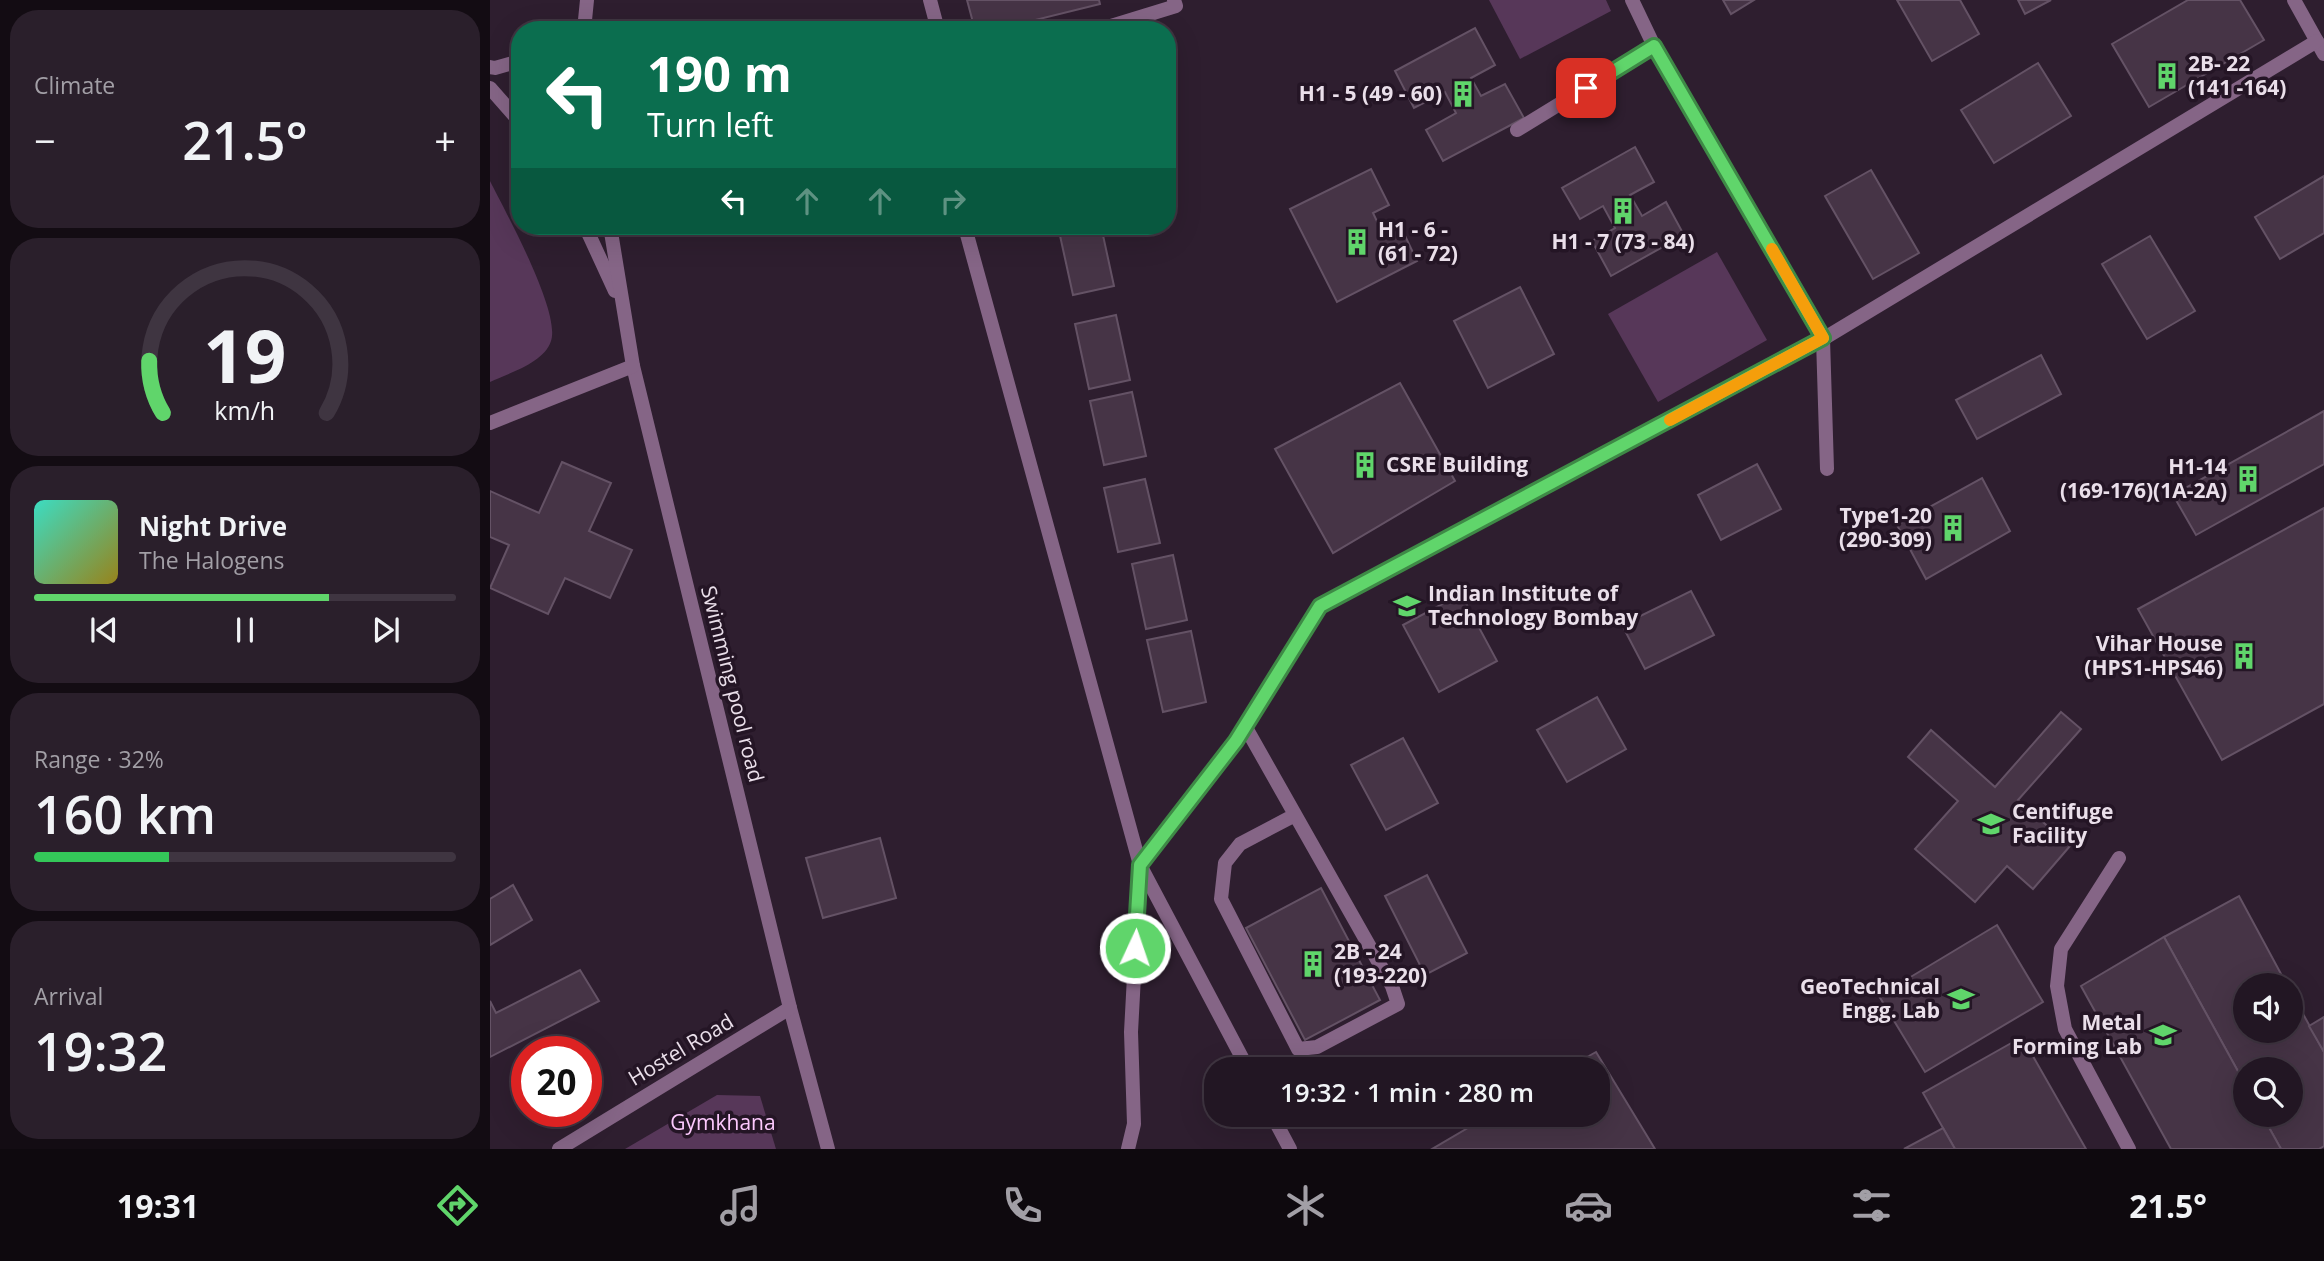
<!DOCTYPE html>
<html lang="en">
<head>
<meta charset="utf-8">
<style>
	:root { --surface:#221623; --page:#2a1f2b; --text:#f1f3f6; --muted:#a29fa6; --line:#3f3541; --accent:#60d56b }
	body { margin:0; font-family:"Open Sans",sans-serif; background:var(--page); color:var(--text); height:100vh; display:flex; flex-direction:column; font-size:26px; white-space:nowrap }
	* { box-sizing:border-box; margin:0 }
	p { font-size:23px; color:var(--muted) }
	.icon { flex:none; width:38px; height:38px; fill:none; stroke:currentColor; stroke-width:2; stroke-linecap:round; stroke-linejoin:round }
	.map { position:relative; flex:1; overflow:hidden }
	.side { display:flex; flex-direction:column; gap:10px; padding:10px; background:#130c13; width:490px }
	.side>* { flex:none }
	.hud { position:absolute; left:21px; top:21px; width:665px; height:214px; border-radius:28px; box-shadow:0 7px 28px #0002,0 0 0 2px var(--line); background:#0b6e4f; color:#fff; overflow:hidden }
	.fabs { position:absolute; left:1743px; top:973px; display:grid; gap:14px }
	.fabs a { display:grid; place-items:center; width:70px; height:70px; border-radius:50%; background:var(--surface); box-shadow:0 7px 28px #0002,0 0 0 2px var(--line); font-size:35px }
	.speed { position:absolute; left:21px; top:1036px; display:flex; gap:14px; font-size:35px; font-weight:700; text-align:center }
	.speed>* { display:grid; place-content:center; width:91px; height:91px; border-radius:50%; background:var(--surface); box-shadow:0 7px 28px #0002,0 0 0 2px var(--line); line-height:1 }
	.speed .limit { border:10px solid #d22; background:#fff; color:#111 }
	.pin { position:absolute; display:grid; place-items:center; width:60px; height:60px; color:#fff; margin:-30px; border-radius:14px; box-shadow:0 4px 10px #0006 }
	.me { position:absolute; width:77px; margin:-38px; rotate:3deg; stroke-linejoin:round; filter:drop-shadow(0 0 5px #0008) }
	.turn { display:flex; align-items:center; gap:24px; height:147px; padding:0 21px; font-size:32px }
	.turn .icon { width:91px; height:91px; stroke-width:2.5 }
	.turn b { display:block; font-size:49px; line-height:60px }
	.lanes { display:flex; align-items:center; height:66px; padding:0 21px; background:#0003; justify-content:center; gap:35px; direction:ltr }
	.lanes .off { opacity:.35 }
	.big { font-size:52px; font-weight:600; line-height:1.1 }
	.side .widget { flex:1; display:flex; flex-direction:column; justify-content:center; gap:10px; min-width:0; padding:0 24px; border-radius:28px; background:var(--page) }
	.side .dial { align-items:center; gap:0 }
	.dial svg { height:182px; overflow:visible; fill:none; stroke:var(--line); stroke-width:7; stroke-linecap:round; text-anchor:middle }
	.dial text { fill:var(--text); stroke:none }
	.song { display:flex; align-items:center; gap:21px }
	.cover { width:84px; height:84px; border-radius:10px; background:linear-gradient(135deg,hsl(170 70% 55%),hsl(50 70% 35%)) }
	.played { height:7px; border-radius:4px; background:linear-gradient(90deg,var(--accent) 70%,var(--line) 70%) }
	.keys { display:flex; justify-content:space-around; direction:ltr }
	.heat { display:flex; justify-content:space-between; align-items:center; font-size:38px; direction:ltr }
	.charge { height:10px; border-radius:5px; background:linear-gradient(90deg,#34c759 32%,var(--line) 0) }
	.trip { position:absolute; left:714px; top:1057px; width:406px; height:70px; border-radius:28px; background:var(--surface); box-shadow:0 7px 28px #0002,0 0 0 2px var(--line); font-weight:600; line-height:70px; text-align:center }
	.tabs { display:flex; height:112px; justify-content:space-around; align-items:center; background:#0e090e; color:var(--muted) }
	.tabs .icon { width:49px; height:49px }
	.tabs .current { color:var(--accent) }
	.tabs b { font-size:32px; color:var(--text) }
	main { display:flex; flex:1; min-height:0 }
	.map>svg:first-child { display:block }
</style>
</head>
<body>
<main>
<section class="side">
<div class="widget"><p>Climate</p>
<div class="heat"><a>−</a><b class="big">21.5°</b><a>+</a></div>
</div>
<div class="widget dial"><svg viewBox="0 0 100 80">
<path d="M14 69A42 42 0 1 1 86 69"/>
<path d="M14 69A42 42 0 0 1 8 46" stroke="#60d56b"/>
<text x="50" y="56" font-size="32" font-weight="700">19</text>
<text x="50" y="72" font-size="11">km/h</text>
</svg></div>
<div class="widget">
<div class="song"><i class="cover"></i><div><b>Night Drive</b><p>The Halogens</p></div></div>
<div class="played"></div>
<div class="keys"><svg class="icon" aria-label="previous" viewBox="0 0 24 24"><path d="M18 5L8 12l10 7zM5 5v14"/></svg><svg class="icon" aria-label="pause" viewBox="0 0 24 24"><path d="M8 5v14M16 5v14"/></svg><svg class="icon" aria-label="next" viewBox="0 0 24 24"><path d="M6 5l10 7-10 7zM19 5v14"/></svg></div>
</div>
<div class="widget"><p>Range · 32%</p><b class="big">160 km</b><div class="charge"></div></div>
<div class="widget"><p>Arrival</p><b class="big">19:32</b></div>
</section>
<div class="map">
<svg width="1834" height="1149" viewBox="0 0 1834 1149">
	<rect width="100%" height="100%" fill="#2e1e2f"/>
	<g fill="#573759">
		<polygon points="999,0 1116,0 1121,11 1030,59"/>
		<path d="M0,181c15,30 71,131 61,160 -7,22 -42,32 -61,41z"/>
		<polygon points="1227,252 1277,340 1168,402 1118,314"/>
		<polygon points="227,1095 270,1096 286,1149 135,1149"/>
	</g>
	<g fill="#463446" stroke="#645265" stroke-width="2">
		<polygon points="477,0 609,0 610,4 505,30 485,30"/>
		<polygon points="1233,0 1264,0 1241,14"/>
		<polygon points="1407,0 1470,0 1489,34 1442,61"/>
		<polygon points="1528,0 1561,0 1535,14"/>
		<polygon points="1698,0 1750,0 1774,40 1659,107 1622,44"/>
		<polygon points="985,28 1005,65 981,78 991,96 1015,84 1034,118 953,161 936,130 966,113 955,92 924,108 905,71"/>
		<polygon points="1548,63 1581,116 1504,163 1471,110"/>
		<polygon points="1145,147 1164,182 1140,195 1152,216 1176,202 1194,235 1121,276 1102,241 1125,228 1113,206 1090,219 1072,188"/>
		<polygon points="881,169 899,205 883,213 893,234 910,225 927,261 847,302 800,209"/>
		<polygon points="1381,170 1429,253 1383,279 1335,196"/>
		<polygon points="1834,176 1834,233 1790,259 1765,217"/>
		<polygon points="593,226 611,226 624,286 583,295 569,231"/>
		<polygon points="1660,236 1705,311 1657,339 1612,264"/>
		<polygon points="1030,287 1064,354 998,388 964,321"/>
		<polygon points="626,315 640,380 599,389 585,324"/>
		<polygon points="1551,355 1571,394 1487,439 1466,400"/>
		<polygon points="910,383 965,481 843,553 785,449"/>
		<polygon points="642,392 656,456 614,465 600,401"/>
		<polygon points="1834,411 1834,464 1706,535 1683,495"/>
		<polygon points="72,462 121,483 99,531 142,550 120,598 75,578 58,614 0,588 19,545 0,537 0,491 49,513"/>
		<polygon points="1267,464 1291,509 1231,540 1208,495"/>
		<polygon points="1492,478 1520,531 1436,579 1407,525"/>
		<polygon points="655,479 670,543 628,552 614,488"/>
		<polygon points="1834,508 1834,704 1732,760 1648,609"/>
		<polygon points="683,555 697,620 656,629 642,564"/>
		<polygon points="1201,591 1224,635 1155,669 1132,625"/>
		<polygon points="971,594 1007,661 949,692 913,625"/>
		<polygon points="701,631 716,702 673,712 657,640"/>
		<polygon points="1107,697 1136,749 1077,782 1047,730"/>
		<polygon points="1571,712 1591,729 1528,800 1580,846 1543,889 1517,866 1485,902 1425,849 1468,801 1418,757 1441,730 1505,787"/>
		<polygon points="913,738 948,803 896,830 861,765"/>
		<polygon points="390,838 406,898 333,918 316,858"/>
		<polygon points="937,875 977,953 935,975 895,896"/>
		<polygon points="23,885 42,920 0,945 0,899"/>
		<polygon points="831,888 890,1000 815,1040 756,928"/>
		<polygon points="1749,896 1797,985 1755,985 1755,1031 1801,1031 1801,992 1834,1052 1834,1146 1829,1149 1791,1149 1772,1115 1801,1115 1801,1069 1755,1069 1755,1084 1674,937"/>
		<polygon points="1507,925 1553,1002 1435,1072 1389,996"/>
		<polygon points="1674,937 1755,1084 1755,1115 1772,1115 1791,1149 1681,1149 1591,986"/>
		<polygon points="90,970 109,1001 0,1057 0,1001 6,1013"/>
		<polygon points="1834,1017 1834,1052 1819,1026"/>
		<polygon points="1532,1037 1596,1149 1465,1149 1433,1093"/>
		<polygon points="1106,1052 1165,1149 942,1149 1000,1115 1108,1115 1108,1069 1076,1069"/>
		<polygon points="1453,1128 1465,1149 1414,1149"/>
	</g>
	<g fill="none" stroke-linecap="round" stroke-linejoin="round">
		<g stroke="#856586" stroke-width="14">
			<polyline points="440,0 448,30"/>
			<polyline points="1142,0 1164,46 1333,339 1337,469"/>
			<polyline points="1804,0 1834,54"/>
			<polyline points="94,30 97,0"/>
			<polyline points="608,30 686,6 684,0"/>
			<polyline points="0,67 5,68 30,61"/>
			<polyline points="0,88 30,122"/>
			<polyline points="1027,130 1164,46"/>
			<polyline points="95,226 125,291"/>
			<polyline points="120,226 143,366 300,1008 338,1149"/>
			<polyline points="476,231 650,865 758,1069"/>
			<polyline points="0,423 143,366"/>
			<polyline points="755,726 902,986 908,1004 827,1047 808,1049 731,899 735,863 750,844 805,815"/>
			<polyline points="1629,858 1571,949 1567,986 1575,1029 1639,1149"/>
			<polyline points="782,1115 800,1149"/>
			<polyline points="69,1149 300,1008"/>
			<polyline points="638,1149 644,1124 641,1032 650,865 746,741 830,606 1333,339 1827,41"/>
		</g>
	</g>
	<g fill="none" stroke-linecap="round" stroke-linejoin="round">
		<defs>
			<polyline id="route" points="645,948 650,865 746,741 830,606 1333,338 1164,46 1096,88"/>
		</defs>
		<use href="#route" stroke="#3e8a46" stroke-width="18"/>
		<use href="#route" stroke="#60d56b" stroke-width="12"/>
		<polyline stroke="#f59e0b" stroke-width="12" points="1180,420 1333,338 1282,249"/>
	</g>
	<defs>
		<symbol id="building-bare" viewBox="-9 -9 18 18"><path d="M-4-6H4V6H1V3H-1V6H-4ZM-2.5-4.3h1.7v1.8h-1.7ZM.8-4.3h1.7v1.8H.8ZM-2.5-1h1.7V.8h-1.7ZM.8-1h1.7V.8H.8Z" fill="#60d56b" stroke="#241525" stroke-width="2.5" paint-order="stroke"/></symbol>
		<symbol id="university-bare" viewBox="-9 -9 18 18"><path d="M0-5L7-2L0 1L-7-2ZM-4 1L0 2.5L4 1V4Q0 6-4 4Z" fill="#60d56b" stroke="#241525" stroke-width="2.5" paint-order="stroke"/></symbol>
	</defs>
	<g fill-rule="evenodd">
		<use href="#building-bare" x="1658" y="57" width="38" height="38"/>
		<use href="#building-bare" x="954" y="75" width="38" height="38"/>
		<use href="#building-bare" x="1114" y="192" width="38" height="38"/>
		<use href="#building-bare" x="848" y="223" width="38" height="38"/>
		<use href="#building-bare" x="856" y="446" width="38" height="38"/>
		<use href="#building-bare" x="1739" y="460" width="38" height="38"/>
		<use href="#building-bare" x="1444" y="509" width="38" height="38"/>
		<use href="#university-bare" x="898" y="587" width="38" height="38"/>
		<use href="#building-bare" x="1735" y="637" width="38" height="38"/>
		<use href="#university-bare" x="1482" y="805" width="38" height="38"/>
		<use href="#building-bare" x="804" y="945" width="38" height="38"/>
		<use href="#university-bare" x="1452" y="980" width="38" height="38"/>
		<use href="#university-bare" x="1654" y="1016" width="38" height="38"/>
	</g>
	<g text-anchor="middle" stroke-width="7" stroke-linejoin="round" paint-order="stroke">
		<g font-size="21" font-weight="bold" fill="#eadfea" stroke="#241525" text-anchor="start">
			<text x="1698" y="71">2B- 22<tspan x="1698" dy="24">(141 -164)</tspan></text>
			<text x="952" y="101" text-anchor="end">H1 - 5 (49 - 60)</text>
			<text x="888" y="237">H1 - 6 -<tspan x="888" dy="24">(61 - 72)</tspan></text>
			<text x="1133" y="249" text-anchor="middle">H1 - 7 (73 - 84)</text>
			<text x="896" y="472">CSRE Building</text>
			<text x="1737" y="474" text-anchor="end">H1-14<tspan x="1737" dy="24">(169-176)(1A-2A)</tspan></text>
			<text x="1442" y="523" text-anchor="end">Type1-20<tspan x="1442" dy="24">(290-309)</tspan></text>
			<text x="938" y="601">Indian Institute of<tspan x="938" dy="24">Technology Bombay</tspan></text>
			<text x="1733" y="651" text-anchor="end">Vihar House<tspan x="1733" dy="24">(HPS1-HPS46)</tspan></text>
			<text x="1522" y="819">Centifuge<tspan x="1522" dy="24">Facility</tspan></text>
			<text x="844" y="959">2B - 24<tspan x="844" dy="24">(193-220)</tspan></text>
			<text x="1450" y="994" text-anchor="end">GeoTechnical<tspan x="1450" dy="24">Engg. Lab</tspan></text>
			<text x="1652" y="1030" text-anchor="end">Metal<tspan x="1652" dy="24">Forming Lab</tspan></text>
		</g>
		<g font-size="21" fill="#eadfea" stroke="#241525">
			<text transform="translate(242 684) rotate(76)" y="7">Swimming pool road</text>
			<text transform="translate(191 1050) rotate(-31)" y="7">Hostel Road</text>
		</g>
		<g font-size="21" fill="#fdc9fe" stroke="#241525">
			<text x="233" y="1130">Gymkhana</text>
		</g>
	</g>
</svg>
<div class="fabs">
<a><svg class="icon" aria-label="sound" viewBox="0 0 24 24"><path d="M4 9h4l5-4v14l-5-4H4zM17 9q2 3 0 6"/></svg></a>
<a><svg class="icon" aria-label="search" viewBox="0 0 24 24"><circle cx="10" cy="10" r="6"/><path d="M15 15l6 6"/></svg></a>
</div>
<div class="speed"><div class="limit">20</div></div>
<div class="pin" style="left:1096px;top:88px;background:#d93025"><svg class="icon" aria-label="arrive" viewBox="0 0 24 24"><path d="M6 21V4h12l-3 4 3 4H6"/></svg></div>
<svg class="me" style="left:645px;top:948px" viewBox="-20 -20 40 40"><circle r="17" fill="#60d56b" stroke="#fff" stroke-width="3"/><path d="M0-11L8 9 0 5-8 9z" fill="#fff"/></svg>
<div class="trip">19:32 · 1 min · 280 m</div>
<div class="hud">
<div class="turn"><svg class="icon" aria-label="left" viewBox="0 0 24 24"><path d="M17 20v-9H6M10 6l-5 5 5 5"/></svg><div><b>190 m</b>Turn left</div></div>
<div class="lanes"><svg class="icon" aria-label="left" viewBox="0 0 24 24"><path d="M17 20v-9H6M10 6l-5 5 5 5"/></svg><svg class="icon off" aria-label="ahead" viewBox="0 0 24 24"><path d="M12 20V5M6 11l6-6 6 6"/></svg><svg class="icon off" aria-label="ahead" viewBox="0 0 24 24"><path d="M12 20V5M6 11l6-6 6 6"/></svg><svg class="icon off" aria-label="right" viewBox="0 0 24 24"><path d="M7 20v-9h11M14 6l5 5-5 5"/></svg></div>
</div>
</div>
</main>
<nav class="tabs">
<b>19:31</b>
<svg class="icon current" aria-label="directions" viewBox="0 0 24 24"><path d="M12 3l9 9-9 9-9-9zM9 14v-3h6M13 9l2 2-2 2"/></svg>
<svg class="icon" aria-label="music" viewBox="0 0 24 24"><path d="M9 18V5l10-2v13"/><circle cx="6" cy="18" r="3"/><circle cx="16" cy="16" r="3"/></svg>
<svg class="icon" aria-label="phone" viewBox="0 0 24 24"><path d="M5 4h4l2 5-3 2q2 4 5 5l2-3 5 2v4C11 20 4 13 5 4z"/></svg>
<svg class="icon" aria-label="climate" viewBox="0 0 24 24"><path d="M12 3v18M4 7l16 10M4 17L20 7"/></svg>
<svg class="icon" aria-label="car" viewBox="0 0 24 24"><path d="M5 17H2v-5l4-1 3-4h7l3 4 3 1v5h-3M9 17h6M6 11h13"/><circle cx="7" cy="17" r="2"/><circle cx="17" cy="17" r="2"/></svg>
<svg class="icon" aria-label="filters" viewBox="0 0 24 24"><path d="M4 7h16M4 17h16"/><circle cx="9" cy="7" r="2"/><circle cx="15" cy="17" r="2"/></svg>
<b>21.5°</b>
</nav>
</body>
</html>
